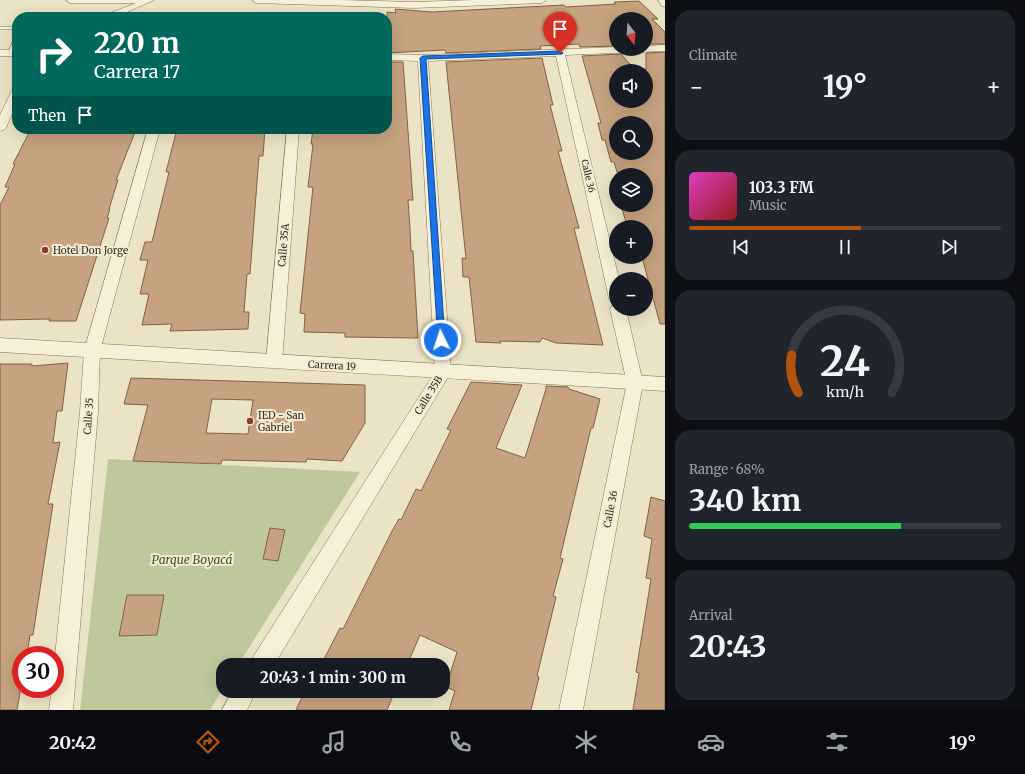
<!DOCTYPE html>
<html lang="en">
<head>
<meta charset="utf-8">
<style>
	:root { --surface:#171b24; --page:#20242c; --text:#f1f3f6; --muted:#9ea1a6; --line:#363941; --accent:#b45309 }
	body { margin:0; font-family:Merriweather,serif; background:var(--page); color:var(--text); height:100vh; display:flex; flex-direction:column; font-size:15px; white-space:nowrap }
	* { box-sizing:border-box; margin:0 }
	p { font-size:13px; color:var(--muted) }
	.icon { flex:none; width:22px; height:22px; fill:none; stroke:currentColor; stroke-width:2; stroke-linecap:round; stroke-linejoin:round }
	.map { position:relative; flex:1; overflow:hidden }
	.panel { display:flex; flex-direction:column; gap:10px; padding:10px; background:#0d0f14; width:360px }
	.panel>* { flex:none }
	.top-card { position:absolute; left:12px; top:12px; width:380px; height:122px; border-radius:16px; box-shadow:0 4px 16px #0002; background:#00695c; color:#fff; overflow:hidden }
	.needle { width:26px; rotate:163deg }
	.fabs { position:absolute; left:609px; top:12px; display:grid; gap:8px }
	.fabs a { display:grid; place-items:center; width:44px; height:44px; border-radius:50%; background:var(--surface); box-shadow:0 4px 16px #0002; font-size:20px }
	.speed { position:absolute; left:12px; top:646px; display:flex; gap:8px; font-size:20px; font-weight:700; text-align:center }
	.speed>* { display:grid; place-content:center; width:52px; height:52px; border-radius:50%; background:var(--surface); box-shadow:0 4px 16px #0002; line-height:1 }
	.speed .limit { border:6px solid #d22; background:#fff; color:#111 }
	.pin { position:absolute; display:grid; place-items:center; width:34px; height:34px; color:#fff; margin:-41px -17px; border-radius:50% 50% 50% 0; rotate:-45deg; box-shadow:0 0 4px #0007 }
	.pin .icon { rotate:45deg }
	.me { position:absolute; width:44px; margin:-22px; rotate:356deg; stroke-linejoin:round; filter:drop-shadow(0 0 3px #0008) }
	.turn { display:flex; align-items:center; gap:14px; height:84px; padding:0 16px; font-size:18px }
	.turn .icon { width:52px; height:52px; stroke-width:2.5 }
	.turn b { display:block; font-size:28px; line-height:34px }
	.then { display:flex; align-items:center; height:38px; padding:0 16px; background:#0003; gap:8px; font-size:15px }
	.big { font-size:30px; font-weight:700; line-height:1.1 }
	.panel .card { flex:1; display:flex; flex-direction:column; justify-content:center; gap:6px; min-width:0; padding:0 14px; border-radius:16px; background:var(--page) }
	.panel .dial { align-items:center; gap:0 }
	.dial svg { height:104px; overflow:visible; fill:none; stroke:var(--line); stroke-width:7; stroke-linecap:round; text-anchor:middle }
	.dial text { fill:var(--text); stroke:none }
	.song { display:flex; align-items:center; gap:12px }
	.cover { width:48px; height:48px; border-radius:6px; background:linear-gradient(135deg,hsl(310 70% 55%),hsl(0 70% 35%)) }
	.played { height:4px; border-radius:2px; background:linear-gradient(90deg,var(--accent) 55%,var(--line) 55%) }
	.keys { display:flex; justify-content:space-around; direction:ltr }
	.heat { display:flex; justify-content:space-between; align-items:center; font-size:22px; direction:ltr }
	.charge { height:6px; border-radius:3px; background:linear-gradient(90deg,#34c759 68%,var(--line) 0) }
	.trip { position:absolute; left:216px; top:658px; width:234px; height:40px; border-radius:16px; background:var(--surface); box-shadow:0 4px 16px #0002; font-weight:700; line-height:40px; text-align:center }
	.tab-bar { display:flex; height:64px; justify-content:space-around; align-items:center; background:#090b0e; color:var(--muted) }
	.tab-bar .icon { width:28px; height:28px }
	.tab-bar .current { color:var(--accent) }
	.tab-bar b { font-size:18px; color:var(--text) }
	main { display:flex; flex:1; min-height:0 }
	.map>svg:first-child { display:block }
</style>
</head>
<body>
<main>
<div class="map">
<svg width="665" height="710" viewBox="0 0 665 710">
	<rect width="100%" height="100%" fill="#ebe3c5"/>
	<polygon fill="#bfc89a" points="108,459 360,472 238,665 223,665 223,689 210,710 80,710"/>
	<g fill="#c6a27e" stroke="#826244" fill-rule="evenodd">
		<polygon points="639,1 658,19 652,19 665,32 665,44 646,44 646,19 616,19 616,46 580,47 579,44 540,46 541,49 446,53 445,50 387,53 387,12 396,13 395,9 432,12 564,5 566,7 616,4 614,2"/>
		<path d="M665,52v272h-5l-18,-67h4v-30l-19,-1 -6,-21h25v-30h-28l-4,-13h-3l-6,-22h-3l-4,-17h3l-19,-67 39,-2 15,17h-20v30h30v-48zM616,123h30v30h-30z"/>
		<polygon points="542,58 553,105 550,105 562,151 558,151 579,228 574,228 603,345 556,343 542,338 540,342 500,341 501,343 476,342 469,277 463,277 462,258 466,259 446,62"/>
		<polygon points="387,62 403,62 413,200 408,200 410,229 411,251 413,251 418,338 345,337 345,333 304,332 305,314 300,313 313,187 308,187 313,144 311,144 313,129 387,129"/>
		<polygon points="31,129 132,129 131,132 135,132 116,180 118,180 109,209 110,209 107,218 109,218 76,321 49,321 50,319 0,320 0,205 9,187 5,187 15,164 13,164"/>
		<polygon points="177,129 265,129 263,156 259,156 250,274 247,274 244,312 249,312 248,329 170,331 172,324 142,325 149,294 140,294 148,260 140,260 145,242 152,242 169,172 166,172"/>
		<polygon points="68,363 62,411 57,411 53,443 60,442 48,504 53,504 33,635 30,635 27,655 21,655 21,687 17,710 0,710 0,364 32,364 32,366"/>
		<path d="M131,378l234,7v38l-23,38 -35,-2 -1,3 -84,-2 -1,4 -88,-3 15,-56 -24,-1zM212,399l41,1 -5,34 -42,-1z"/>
		<polygon points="471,382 522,385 496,448 525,458 546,389 546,386 568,387 569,389 600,399 593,428 591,428 560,558 563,559 553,596 556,597 537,676 539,677 531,710 449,710 455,691 446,687 457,652 420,635 407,665 331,665 323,661 340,628 343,629 392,531 399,519 401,520 416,489 421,491 451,430 447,429"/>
		<polygon points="651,497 665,501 665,710 633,710 639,673 636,672 651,579 646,578 652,539 644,536"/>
		<polygon points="270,528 285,530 278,561 263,559"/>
		<polygon points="127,595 164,595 157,635 119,636"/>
		<polygon points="305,691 395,691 387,710 296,710"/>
	</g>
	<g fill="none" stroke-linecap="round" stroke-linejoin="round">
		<defs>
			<g id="service">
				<rect x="0" y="27" width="17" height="2"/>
				<polygon points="15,36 17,36 17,43 12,54 8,54 8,53"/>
			</g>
			<g id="minor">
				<polygon points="66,0 154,0 116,17 103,17 105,15 136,3 70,3"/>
				<polygon points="252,0 341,0 414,2 474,0 546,0 542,3 414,8 256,3"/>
				<polygon points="658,0 665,0 665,7 662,6"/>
				<polygon points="665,45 665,51 565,55 619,279 616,279 616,304 611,302 609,299 556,56 428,61 451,372 274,665 250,665 253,657 435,372 418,61 387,60 387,54 423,55 616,47 616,49 646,49 646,46"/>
				<rect x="0" y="50" width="17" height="6"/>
				<polygon points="17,87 17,102 6,128 4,130 0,131 0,115 12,90"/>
				<polygon points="148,129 160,129 100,351 98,412 73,710 49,710 52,689 55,689 55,656 80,412 84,351"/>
				<polygon points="287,129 299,129 282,362 280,366 274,368 268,366 266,362"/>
				<polygon points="613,305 616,305 616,309 626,309 643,383 583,710 559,710 627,383 610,309"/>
				<polygon points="232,691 256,691 247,710 222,710"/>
			</g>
			<polygon id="tertiary" points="0,338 665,377 665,391 0,352"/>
		</defs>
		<use href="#service" stroke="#84755c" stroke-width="1"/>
		<use href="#minor" stroke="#84755c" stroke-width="1"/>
		<use href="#tertiary" stroke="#84755c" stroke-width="1"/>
		<use href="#service" fill="#f6f0d8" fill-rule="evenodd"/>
		<use href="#minor" fill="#f6f0d8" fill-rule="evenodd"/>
		<use href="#tertiary" fill="#f6f0d8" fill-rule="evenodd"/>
	</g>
	<polygon fill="#1a73e8" stroke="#114b97" points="560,51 563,53 562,54 426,59 445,340 444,342 438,342 420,58 423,56"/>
	<g fill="#8f3831" stroke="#f3ecd4" stroke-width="1.5">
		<circle cx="45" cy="250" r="4"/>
		<circle cx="250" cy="421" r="4"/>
	</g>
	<g text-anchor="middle" stroke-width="4" stroke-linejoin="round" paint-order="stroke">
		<g font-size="9" fill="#362c1f" stroke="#f3ecd4">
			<text transform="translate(588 176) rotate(77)" y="3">Calle 36</text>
		</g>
		<g font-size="10" fill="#362c1f" stroke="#f3ecd4">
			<text transform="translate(283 245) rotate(-85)" y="4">Calle 35A</text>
			<text transform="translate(332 365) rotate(3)" y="4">Carrera 19</text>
			<text transform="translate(428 395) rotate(-58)" y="4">Calle 35B</text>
			<text transform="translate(88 416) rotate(-86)" y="4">Calle 35</text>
			<text transform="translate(610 509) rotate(-79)" y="4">Calle 36</text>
		</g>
		<g font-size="10" fill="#362c1f" stroke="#f3ecd4" text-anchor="start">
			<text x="53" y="254">Hotel Don Jorge</text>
			<text x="258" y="419">IED - San<tspan x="258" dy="12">Gabriel</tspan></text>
		</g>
		<g font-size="12" font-style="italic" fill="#435027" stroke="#f3ecd4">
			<text x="192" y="564">Parque Boyacá</text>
		</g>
	</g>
</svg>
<div class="fabs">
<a><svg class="needle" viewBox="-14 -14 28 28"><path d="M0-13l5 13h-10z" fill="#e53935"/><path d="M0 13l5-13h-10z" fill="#9ea1a6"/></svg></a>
<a><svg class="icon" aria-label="sound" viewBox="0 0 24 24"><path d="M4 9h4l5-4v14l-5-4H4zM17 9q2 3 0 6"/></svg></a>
<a><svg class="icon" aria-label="search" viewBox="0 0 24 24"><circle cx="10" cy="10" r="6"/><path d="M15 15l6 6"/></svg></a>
<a><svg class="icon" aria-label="layers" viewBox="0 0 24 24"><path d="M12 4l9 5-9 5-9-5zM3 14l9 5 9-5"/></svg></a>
<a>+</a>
<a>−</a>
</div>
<div class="speed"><div class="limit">30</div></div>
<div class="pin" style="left:560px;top:53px;background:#d93025"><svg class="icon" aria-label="arrive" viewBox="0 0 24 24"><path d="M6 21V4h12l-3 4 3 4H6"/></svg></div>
<svg class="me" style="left:441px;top:340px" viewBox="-20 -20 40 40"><circle r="17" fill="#1a73e8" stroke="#fff" stroke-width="3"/><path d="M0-11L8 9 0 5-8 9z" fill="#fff"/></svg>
<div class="trip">20:43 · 1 min · 300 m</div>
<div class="top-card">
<div class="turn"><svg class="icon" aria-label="right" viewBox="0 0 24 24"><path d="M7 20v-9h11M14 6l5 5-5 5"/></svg><div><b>220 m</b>Carrera 17</div></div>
<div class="then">Then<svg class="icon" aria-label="arrive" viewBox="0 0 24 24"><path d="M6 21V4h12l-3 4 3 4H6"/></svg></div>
</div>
</div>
<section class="panel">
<div class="card"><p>Climate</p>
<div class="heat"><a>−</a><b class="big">19°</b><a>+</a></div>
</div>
<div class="card">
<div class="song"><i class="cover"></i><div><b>103.3 FM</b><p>Music</p></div></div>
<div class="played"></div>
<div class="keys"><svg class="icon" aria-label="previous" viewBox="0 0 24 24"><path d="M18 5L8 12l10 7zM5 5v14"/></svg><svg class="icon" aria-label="pause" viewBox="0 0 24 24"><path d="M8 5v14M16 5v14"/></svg><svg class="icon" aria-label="next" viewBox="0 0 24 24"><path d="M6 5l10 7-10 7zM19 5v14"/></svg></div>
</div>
<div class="card dial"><svg viewBox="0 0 100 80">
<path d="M14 69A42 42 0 1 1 86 69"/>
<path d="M14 69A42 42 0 0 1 9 40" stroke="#b45309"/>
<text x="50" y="56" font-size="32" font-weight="700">24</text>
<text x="50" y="72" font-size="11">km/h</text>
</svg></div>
<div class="card"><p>Range · 68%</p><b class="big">340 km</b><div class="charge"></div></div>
<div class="card"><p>Arrival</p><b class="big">20:43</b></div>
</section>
</main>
<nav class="tab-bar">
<b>20:42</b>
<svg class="icon current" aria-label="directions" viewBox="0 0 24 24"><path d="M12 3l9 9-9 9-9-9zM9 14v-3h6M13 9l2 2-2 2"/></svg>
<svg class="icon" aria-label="music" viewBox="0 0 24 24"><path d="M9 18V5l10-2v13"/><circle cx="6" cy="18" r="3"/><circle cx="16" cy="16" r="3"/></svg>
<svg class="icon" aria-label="phone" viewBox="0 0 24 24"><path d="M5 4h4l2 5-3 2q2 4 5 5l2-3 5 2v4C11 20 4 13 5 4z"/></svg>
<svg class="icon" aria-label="climate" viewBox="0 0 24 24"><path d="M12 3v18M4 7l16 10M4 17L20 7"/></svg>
<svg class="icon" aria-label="car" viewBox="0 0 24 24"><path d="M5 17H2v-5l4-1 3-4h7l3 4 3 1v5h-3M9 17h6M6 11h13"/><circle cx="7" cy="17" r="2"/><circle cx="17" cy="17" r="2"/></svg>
<svg class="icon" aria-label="filters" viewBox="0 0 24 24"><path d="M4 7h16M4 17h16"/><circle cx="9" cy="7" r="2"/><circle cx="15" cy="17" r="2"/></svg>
<b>19°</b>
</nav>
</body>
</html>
